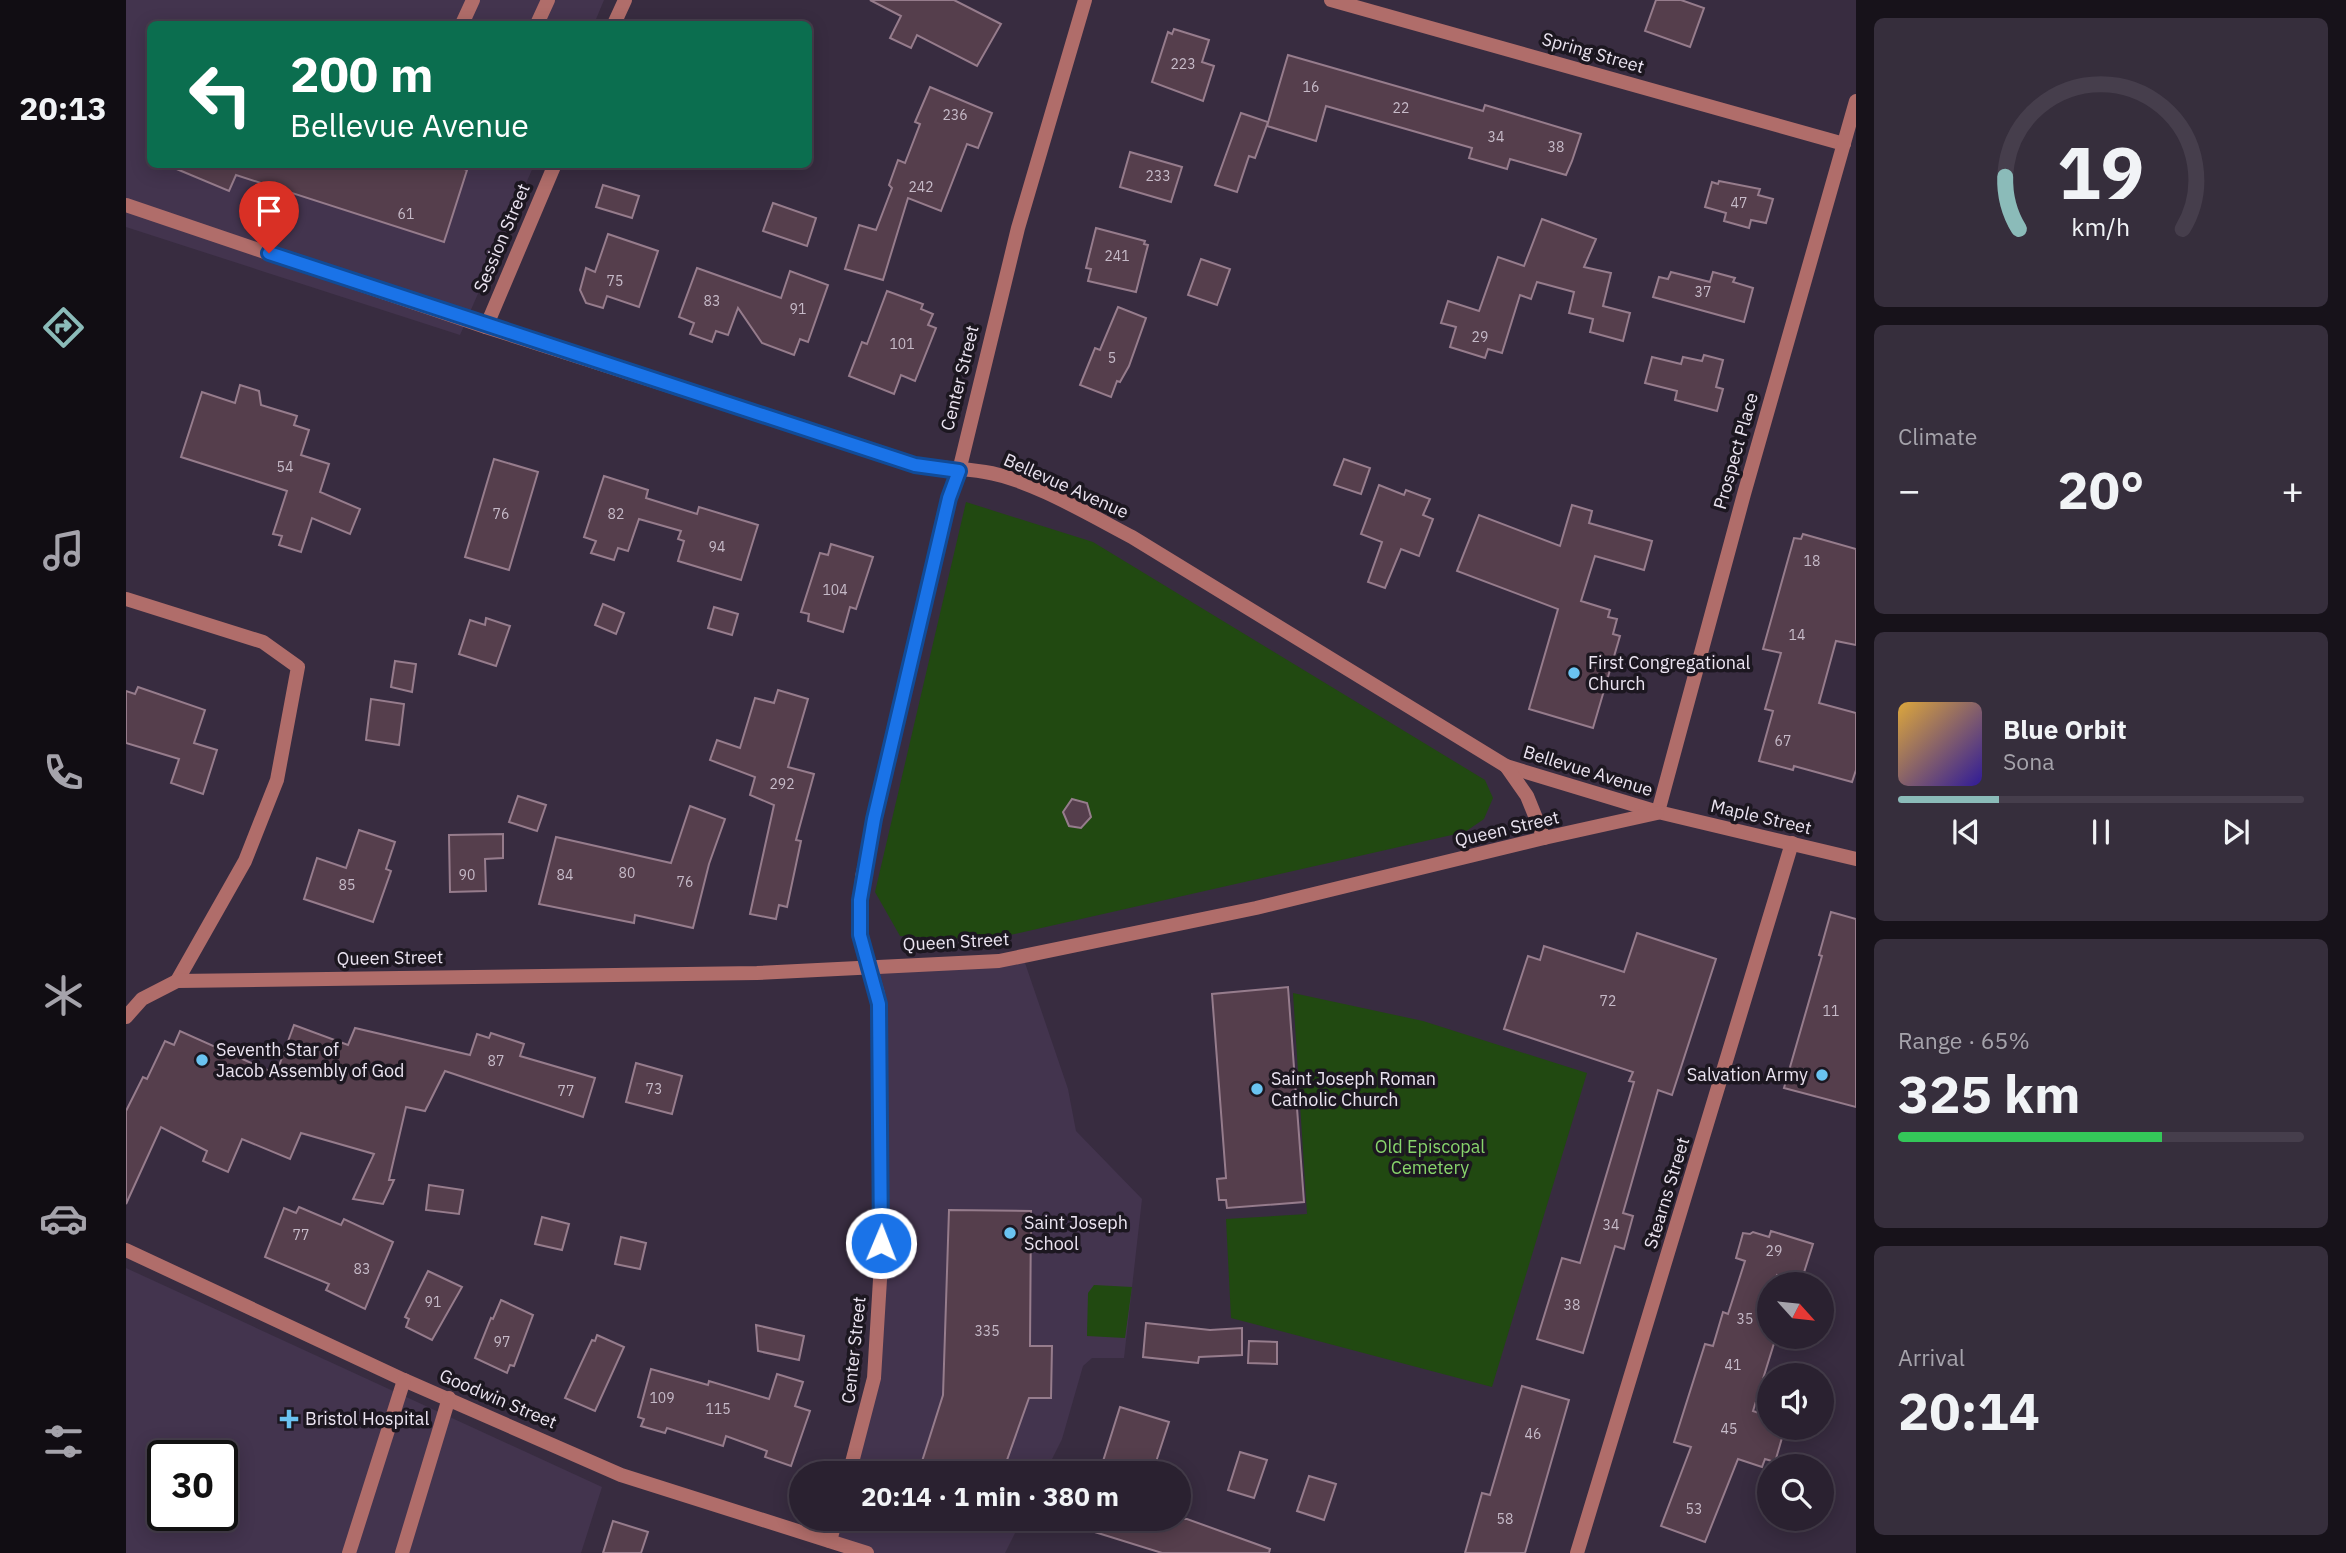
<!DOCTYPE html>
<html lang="en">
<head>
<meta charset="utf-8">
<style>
	:root { --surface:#2a2130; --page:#362e3c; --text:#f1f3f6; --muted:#a5a3ab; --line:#463e4c; --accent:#8bbbb9 }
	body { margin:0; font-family:"IBM Plex Sans",sans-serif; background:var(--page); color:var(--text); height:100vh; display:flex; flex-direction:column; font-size:26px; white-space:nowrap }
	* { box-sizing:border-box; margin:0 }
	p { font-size:23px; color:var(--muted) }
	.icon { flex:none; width:38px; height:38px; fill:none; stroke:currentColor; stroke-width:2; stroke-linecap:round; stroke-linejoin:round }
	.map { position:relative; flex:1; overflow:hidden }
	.panel { display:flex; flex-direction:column; gap:18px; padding:18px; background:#17121a; width:490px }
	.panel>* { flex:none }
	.top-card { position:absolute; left:21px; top:21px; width:665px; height:147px; border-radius:10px; box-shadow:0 4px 18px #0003,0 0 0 2px var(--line); background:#0b6e4f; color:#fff; overflow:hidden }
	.needle { width:46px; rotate:117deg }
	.fabs { position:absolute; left:1631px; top:1272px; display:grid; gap:14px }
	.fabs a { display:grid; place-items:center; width:77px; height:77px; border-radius:50%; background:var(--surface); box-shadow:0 4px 18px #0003,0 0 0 2px var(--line); font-size:35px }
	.speed { position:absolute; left:21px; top:1440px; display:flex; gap:14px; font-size:35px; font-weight:700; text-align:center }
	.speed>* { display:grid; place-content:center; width:91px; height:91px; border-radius:50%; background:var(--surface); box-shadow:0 4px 18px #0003,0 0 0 2px var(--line); line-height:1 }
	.speed .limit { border:4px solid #111; border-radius:10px; background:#fff; color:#111 }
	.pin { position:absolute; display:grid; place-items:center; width:60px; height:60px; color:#fff; margin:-72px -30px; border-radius:50% 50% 50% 0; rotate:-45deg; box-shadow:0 0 7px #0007 }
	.pin .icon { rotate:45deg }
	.me { position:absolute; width:77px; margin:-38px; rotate:1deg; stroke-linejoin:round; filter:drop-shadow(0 0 5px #0008) }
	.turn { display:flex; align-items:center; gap:24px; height:147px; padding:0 28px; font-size:32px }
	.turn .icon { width:91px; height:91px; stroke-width:2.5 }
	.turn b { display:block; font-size:49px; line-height:60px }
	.big { font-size:52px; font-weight:700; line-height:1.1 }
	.panel .card { flex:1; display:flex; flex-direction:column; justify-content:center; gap:10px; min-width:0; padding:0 24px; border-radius:10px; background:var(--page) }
	.panel .dial { align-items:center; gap:0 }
	.dial svg { height:182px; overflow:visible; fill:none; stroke:var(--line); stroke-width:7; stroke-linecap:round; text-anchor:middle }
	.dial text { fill:var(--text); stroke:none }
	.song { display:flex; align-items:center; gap:21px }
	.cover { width:84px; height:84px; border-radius:10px; background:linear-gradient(135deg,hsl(40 70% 55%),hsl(250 70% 35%)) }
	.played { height:7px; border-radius:4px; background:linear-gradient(90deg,var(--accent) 25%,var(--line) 25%) }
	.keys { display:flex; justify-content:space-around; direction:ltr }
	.heat { display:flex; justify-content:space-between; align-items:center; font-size:38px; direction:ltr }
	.charge { height:10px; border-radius:5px; background:linear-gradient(90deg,#34c759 65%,var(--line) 0) }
	.trip { position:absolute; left:663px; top:1461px; width:402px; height:70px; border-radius:35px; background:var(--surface); box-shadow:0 4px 18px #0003,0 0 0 2px var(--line); font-weight:700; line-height:70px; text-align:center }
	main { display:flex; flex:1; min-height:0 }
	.tab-bar { display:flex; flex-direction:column; width:126px; justify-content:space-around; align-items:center; background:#110d13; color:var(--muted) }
	.tab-bar .icon { width:49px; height:49px }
	.tab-bar .on { color:var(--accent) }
	.tab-bar b { font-size:32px; color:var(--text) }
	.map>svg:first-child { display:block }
</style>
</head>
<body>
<main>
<nav class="tab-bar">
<b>20:13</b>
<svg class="icon on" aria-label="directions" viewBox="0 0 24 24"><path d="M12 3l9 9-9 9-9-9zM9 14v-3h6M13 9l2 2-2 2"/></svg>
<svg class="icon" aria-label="music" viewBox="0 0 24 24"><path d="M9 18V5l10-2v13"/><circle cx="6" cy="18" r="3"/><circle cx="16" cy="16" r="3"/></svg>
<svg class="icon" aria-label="phone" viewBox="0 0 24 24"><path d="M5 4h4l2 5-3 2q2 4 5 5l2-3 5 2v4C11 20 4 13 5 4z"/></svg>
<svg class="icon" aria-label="climate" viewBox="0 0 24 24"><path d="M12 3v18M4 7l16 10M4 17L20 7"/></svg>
<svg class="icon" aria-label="car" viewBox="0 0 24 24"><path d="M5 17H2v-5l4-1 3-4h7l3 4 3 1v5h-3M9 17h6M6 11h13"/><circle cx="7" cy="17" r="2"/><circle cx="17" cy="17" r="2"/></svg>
<svg class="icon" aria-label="filters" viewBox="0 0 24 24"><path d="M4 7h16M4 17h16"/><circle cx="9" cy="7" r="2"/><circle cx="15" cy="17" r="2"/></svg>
</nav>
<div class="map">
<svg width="1730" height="1553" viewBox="0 0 1730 1553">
	<rect width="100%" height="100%" fill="#382c40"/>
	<g fill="#43344e" fill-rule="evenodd">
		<polygon points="0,0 478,0 468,24 24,24 24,164 408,165 334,335 0,227"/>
		<polygon points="897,957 942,1089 950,1131 1016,1199 998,1358 966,1358 957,1366 936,1439 919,1473 723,1474 742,1407 756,1090 744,967"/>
		<path d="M0,1268l476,219 -21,66h-455zM37,1456h59v60h-59z"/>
		<polygon points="710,1519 896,1519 879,1553 741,1553 704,1541"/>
	</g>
	<g fill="#214911">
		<polygon points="840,502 967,542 1359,780 1367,798 1358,819 1339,832 862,940 774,936 749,892"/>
		<polygon points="1167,993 1297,1021 1461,1073 1366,1387 1105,1318 1100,1219 1181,1214"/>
		<polygon points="968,1285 1006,1287 999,1338 961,1336 962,1293"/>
	</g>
	<g fill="#553e4c" stroke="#967c8c" stroke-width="2">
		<polygon points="744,0 828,0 875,24 851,66 791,35 785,48 764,38 775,16"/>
		<polygon points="1530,0 1555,0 1578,8 1564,47 1519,31"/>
		<polygon points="1048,29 1083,40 1076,62 1088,66 1077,101 1026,82 1042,32 1046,34"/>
		<polygon points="1162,55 1357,111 1359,105 1455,134 1446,161 1440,175 1384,159 1381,169 1343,158 1346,148 1200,106 1190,141 1141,126"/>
		<polygon points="804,87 866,113 852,148 841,144 815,211 782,198 757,280 719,269 733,225 750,230 766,188 763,185 772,160 779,163 794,124 789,122"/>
		<polygon points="1115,113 1142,122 1129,158 1123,156 1111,192 1089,185"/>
		<polygon points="1004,152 1056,167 1045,202 994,187"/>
		<polygon points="114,164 324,164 341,170 318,242 110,175 103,191 41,165"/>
		<polygon points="1593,181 1634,189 1632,195 1647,199 1640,223 1625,220 1623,228 1598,221 1600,213 1579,207 1586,182 1592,184"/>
		<polygon points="477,185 513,196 506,218 470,207"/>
		<polygon points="647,203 690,218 681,246 637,231"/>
		<polygon points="1416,219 1470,239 1458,267 1485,273 1477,306 1504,313 1497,341 1464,332 1467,319 1443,313 1448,292 1411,282 1405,299 1394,295 1376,353 1362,349 1359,358 1324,347 1330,327 1315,323 1322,301 1353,311 1372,257 1398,266"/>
		<polygon points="970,228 1019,241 1018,244 1022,245 1010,292 962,281 965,269 960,268"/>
		<polygon points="482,234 532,251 513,307 481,296 477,308 460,303 454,290 460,268 469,272"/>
		<polygon points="1075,259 1104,269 1091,305 1062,295"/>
		<polygon points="571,268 655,298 664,271 702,285 682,342 674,339 668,355 636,343 612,308 602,335 590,331 586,342 564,334 568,323 553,317"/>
		<polygon points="1545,272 1584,282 1587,272 1609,278 1607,282 1627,288 1618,322 1527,297 1533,277 1542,279"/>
		<polygon points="761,291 797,304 795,309 807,314 802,325 810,328 789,381 775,375 768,394 723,376 736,342 741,344"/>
		<polygon points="992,307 1020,318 1003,366 994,382 991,381 985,397 954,385 969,348 974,350"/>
		<polygon points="1578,355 1597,360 1590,387 1597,389 1591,411 1549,400 1551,391 1519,383 1526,357 1555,364 1557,357 1576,361"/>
		<polygon points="114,385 133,391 135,405 171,416 168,425 183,430 175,455 203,464 194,492 234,509 224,534 186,518 175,552 153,545 156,536 147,534 161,491 55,457 76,392 109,403"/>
		<polygon points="368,459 412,472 383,570 339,557"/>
		<polygon points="1218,459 1244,468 1235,494 1208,485"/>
		<polygon points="478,476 522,490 520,498 571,514 573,507 632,525 615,580 552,561 558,541 552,539 555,531 513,519 502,551 492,548 488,560 465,553 470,541 458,537"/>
		<polygon points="1253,485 1278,495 1280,490 1304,499 1297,515 1307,519 1293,556 1275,549 1259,588 1242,582 1256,542 1235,534"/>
		<polygon points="1446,505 1466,511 1463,523 1526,541 1518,570 1469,556 1455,601 1484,610 1482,617 1491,619 1487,634 1494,636 1467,728 1403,709 1432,609 1331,571 1353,515 1434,546"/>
		<polygon points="1677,534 1730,549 1730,645 1710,641 1693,703 1730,713 1730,770 1726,782 1668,766 1667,770 1633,761 1647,711 1639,709 1655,653 1637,649 1668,538 1675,539"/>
		<polygon points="705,544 747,557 730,609 724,607 717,632 682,621 683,614 675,612 694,553 702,555"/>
		<polygon points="477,604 498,613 490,634 469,625"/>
		<polygon points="588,607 612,614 606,635 582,628"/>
		<polygon points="360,618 384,626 370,666 333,654 344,620 359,625"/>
		<polygon points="269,661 290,664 286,692 265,687"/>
		<polygon points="12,687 79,710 68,743 91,750 77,794 45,783 53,759 0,743 0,691 9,694"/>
		<polygon points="652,690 682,699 662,767 688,774 670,840 675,841 661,907 653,905 650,919 624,914 648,805 624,795 629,777 584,760 591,740 614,748 629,698 648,703"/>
		<polygon points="245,699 278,704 273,745 240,740"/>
		<polygon points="392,796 420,805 411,831 383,822"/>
		<polygon points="946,799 961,803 965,817 955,828 943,826 937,812"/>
		<polygon points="564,806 599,819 583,864 567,928 509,915 508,923 413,904 430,837 545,863"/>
		<polygon points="233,830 269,842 260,869 265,871 247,922 178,899 191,858 220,868"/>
		<polygon points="377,834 377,858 359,859 360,891 324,892 323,835"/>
		<polygon points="1705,912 1730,919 1730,1107 1658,1088 1696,956 1693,955"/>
		<polygon points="1511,933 1590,959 1546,1095 1532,1090 1497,1213 1507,1216 1498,1249 1489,1246 1457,1353 1411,1339 1436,1258 1454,1263 1508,1082 1503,1081 1507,1072 1378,1029 1402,956 1414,960 1418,946 1498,972"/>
		<polygon points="1162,987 1178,1202 1101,1208 1100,1200 1093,1200 1091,1179 1100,1178 1086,994"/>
		<polygon points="168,1025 222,1045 229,1028 344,1055 351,1034 363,1038 365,1033 398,1044 394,1056 469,1078 457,1117 319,1071 299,1111 280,1107 263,1180 268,1180 257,1204 227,1199 248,1154 175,1133 164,1159 116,1139 102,1172 77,1161 81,1151 35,1127 0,1204 0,1111 17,1077 21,1079 39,1041 48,1045 54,1031 150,1074"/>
		<polygon points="510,1063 556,1076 546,1114 500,1102"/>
		<polygon points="303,1185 337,1190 333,1214 300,1210"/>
		<polygon points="173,1207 215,1225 218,1219 267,1242 239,1309 200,1290 203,1284 139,1257 158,1208 170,1213"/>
		<polygon points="823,1210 905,1211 904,1346 926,1346 925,1398 903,1398 876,1474 792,1474 817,1395"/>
		<polygon points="416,1217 443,1224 436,1250 409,1244"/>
		<polygon points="1645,1231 1687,1244 1675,1282 1651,1275 1648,1284 1643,1284 1643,1337 1650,1337 1627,1411 1643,1416 1643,1428 1658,1431 1649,1462 1639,1459 1636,1467 1612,1459 1579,1542 1535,1526 1565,1447 1548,1442 1579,1344 1587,1346 1597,1312 1602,1314 1619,1261 1610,1258 1617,1233 1624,1234 1627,1232 1643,1237"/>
		<polygon points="495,1237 520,1243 514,1269 489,1264"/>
		<polygon points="302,1271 336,1287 306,1340 280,1327 283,1319 279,1317"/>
		<polygon points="375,1300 407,1315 388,1366 384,1365 381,1373 349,1358 365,1318 367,1319"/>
		<polygon points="1020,1323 1084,1330 1116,1328 1116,1355 1073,1357 1072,1363 1017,1357"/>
		<polygon points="630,1325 678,1336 673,1360 632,1351"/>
		<polygon points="471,1335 498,1347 469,1411 439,1398 466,1340 469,1341"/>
		<polygon points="1123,1341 1151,1342 1151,1364 1122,1363"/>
		<polygon points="525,1369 582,1385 583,1381 643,1399 651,1374 677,1382 669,1406 684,1411 665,1466 639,1457 641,1451 600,1436 597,1446 541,1428 539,1433 515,1426 518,1419 512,1417"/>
		<polygon points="1396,1386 1443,1400 1399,1553 1339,1553 1356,1493 1364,1495"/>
		<polygon points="994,1407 1043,1422 1026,1474 973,1474"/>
		<polygon points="1114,1452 1141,1460 1128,1498 1102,1490"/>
		<polygon points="1183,1476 1210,1484 1198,1520 1171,1511"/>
		<polygon points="944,1519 1061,1519 1144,1549 1143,1553 1036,1553 943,1524"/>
		<polygon points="487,1521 522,1532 515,1553 477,1553"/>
	</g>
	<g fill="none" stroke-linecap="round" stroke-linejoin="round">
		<g stroke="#b06d6a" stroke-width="14">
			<polyline points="336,24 347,0"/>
			<polyline points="411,24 422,0"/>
		</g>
		<g stroke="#b06d6a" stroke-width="14">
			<polyline points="1205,0 1718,144"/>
			<polyline points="488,24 499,0"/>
			<polyline points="360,327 429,164"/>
			<polyline points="0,599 137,642 172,667 151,780 119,861 51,981"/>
			<polyline points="1532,812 1618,494 1730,101"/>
			<polyline points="0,1017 16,999 51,981 631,973 873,961 1130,908 1418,838"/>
			<polyline points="0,1250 278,1380 495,1475 741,1553"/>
			<polyline points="723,1474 748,1378 755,1263 755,1033 752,994 734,935 736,877 823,498 833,471"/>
			<polyline points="704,1541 710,1519"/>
			<polyline points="223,1553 278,1380"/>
			<polyline points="276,1553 323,1398"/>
			<polyline points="1451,1553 1666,843"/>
		</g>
		<g stroke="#b06d6a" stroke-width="14">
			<path d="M0,205l360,122 429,138c23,3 47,3 70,7 45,7 105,43 147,65l374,229 152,46 198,47"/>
			<polyline points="833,471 892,228 959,0"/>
			<polyline points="1380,766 1401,796 1418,838 1531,813"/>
		</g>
	</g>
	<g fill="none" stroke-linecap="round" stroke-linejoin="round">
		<defs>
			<polyline id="route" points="143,253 789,465 833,471 823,498 748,819 734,900 734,935 753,1004 755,1243"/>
		</defs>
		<use href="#route" stroke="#114b97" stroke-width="18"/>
		<use href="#route" stroke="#1a73e8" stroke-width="12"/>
	</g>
	<g fill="#6ac3f1" stroke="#1c1720" stroke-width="2.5">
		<circle cx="1448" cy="673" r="7"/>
		<circle cx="76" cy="1060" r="7"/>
		<circle cx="1696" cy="1075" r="7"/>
		<circle cx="1131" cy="1089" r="7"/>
		<circle cx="884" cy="1233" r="7"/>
		<path d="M159.5 1408.5h7v7h7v7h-7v7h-7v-7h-7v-7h7z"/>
	</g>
	<g text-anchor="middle" stroke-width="7" stroke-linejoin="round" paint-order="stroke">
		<g font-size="14" fill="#c6bac8">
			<text x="1057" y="69">223</text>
			<text x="1185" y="92">16</text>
			<text x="1275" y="113">22</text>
			<text x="829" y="120">236</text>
			<text x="1370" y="142">34</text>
			<text x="1430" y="152">38</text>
			<text x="1032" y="181">233</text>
			<text x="795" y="192">242</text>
			<text x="1613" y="208">47</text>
			<text x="280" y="219">61</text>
			<text x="991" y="261">241</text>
			<text x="489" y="286">75</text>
			<text x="1577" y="297">37</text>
			<text x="586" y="306">83</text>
			<text x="672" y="314">91</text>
			<text x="1354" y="342">29</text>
			<text x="776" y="349">101</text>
			<text x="986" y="363">5</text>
			<text x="159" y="472">54</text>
			<text x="375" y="519">76</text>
			<text x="490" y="519">82</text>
			<text x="591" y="552">94</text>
			<text x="1686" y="566">18</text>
			<text x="709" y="595">104</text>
			<text x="1671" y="640">14</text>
			<text x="1657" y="746">67</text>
			<text x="656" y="789">292</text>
			<text x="501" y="878">80</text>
			<text x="341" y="880">90</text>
			<text x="439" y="880">84</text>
			<text x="559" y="887">76</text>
			<text x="221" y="890">85</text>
			<text x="1482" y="1006">72</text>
			<text x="1705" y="1016">11</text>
			<text x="370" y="1066">87</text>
			<text x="528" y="1094">73</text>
			<text x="440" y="1096">77</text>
			<text x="1485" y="1230">34</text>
			<text x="175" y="1240">77</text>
			<text x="1648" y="1256">29</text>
			<text x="236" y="1274">83</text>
			<text x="307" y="1307">91</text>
			<text x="1446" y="1310">38</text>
			<text x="1619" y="1324">35</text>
			<text x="861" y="1336">335</text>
			<text x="376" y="1347">97</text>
			<text x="1607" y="1370">41</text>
			<text x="536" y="1403">109</text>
			<text x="592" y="1414">115</text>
			<text x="1603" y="1434">45</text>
			<text x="1407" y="1439">46</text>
			<text x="1568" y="1514">53</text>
			<text x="1379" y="1524">58</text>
		</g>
		<g font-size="18" fill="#ebe4f1" stroke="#1c1720">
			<text transform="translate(1467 53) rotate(16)" y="6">Spring Street</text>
			<text transform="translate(376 238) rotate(-67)" y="6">Session Street</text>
			<text transform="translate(834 378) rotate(-76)" y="6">Center Street</text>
			<text transform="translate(1610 451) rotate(-74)" y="6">Prospect Place</text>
			<text transform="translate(940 486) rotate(24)" y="6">Bellevue Avenue</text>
			<text transform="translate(1462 771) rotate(17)" y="6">Bellevue Avenue</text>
			<text transform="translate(1635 817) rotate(13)" y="6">Maple Street</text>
			<text transform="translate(1381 829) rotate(-13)" y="6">Queen Street</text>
			<text transform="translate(830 942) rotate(-3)" y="6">Queen Street</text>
			<text transform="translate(264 958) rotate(-1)" y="6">Queen Street</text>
			<text transform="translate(1541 1193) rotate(-73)" y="6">Stearns Street</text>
			<text transform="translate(728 1350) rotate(-84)" y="6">Center Street</text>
			<text transform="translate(372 1399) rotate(23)" y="6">Goodwin Street</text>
		</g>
		<g font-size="18" fill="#ebe4f1" stroke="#1c1720" text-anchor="start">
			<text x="1462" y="669">First Congregational<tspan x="1462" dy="21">Church</tspan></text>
			<text x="90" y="1056">Seventh Star of<tspan x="90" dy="21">Jacob Assembly of God</tspan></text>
			<text x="1682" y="1081" text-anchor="end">Salvation Army</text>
			<text x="1145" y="1085">Saint Joseph Roman<tspan x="1145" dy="21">Catholic Church</tspan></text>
			<text x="898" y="1229">Saint Joseph<tspan x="898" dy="21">School</tspan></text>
			<text x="179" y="1425">Bristol Hospital</text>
		</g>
		<g font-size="18" fill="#88d56c" stroke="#1c1720">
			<text x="1304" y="1153">Old Episcopal<tspan x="1304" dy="21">Cemetery</tspan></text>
		</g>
	</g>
</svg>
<div class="fabs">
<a><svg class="needle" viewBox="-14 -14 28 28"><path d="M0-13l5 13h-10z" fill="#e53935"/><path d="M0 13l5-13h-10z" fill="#a5a3ab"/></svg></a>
<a><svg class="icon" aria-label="sound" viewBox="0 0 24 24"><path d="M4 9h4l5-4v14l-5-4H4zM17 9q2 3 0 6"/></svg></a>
<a><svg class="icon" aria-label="search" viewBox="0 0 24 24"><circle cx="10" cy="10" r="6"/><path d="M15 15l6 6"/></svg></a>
</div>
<div class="speed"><div class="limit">30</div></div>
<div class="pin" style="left:143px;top:253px;background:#d93025"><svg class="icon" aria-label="arrive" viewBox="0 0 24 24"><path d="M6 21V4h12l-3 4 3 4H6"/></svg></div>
<svg class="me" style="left:755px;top:1243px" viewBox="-20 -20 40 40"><circle r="17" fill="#1a73e8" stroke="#fff" stroke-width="3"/><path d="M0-11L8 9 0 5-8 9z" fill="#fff"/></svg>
<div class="trip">20:14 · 1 min · 380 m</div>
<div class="top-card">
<div class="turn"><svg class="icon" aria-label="left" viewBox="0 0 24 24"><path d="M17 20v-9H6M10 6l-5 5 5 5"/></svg><div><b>200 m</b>Bellevue Avenue</div></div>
</div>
</div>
<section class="panel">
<div class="card dial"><svg viewBox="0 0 100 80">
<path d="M14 69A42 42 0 1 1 86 69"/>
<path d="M14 69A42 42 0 0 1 8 46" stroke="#8bbbb9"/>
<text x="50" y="56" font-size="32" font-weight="700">19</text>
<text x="50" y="72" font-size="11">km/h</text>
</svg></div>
<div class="card"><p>Climate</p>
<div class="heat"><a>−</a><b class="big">20°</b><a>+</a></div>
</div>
<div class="card">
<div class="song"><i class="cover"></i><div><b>Blue Orbit</b><p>Sona</p></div></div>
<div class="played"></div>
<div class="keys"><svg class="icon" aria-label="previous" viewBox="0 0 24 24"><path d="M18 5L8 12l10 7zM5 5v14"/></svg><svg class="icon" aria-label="pause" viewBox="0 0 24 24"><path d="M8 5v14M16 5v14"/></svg><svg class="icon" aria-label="next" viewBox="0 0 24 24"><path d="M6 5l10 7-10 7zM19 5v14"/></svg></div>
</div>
<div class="card"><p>Range · 65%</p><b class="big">325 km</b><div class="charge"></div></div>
<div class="card"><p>Arrival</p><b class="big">20:14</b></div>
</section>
</main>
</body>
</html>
